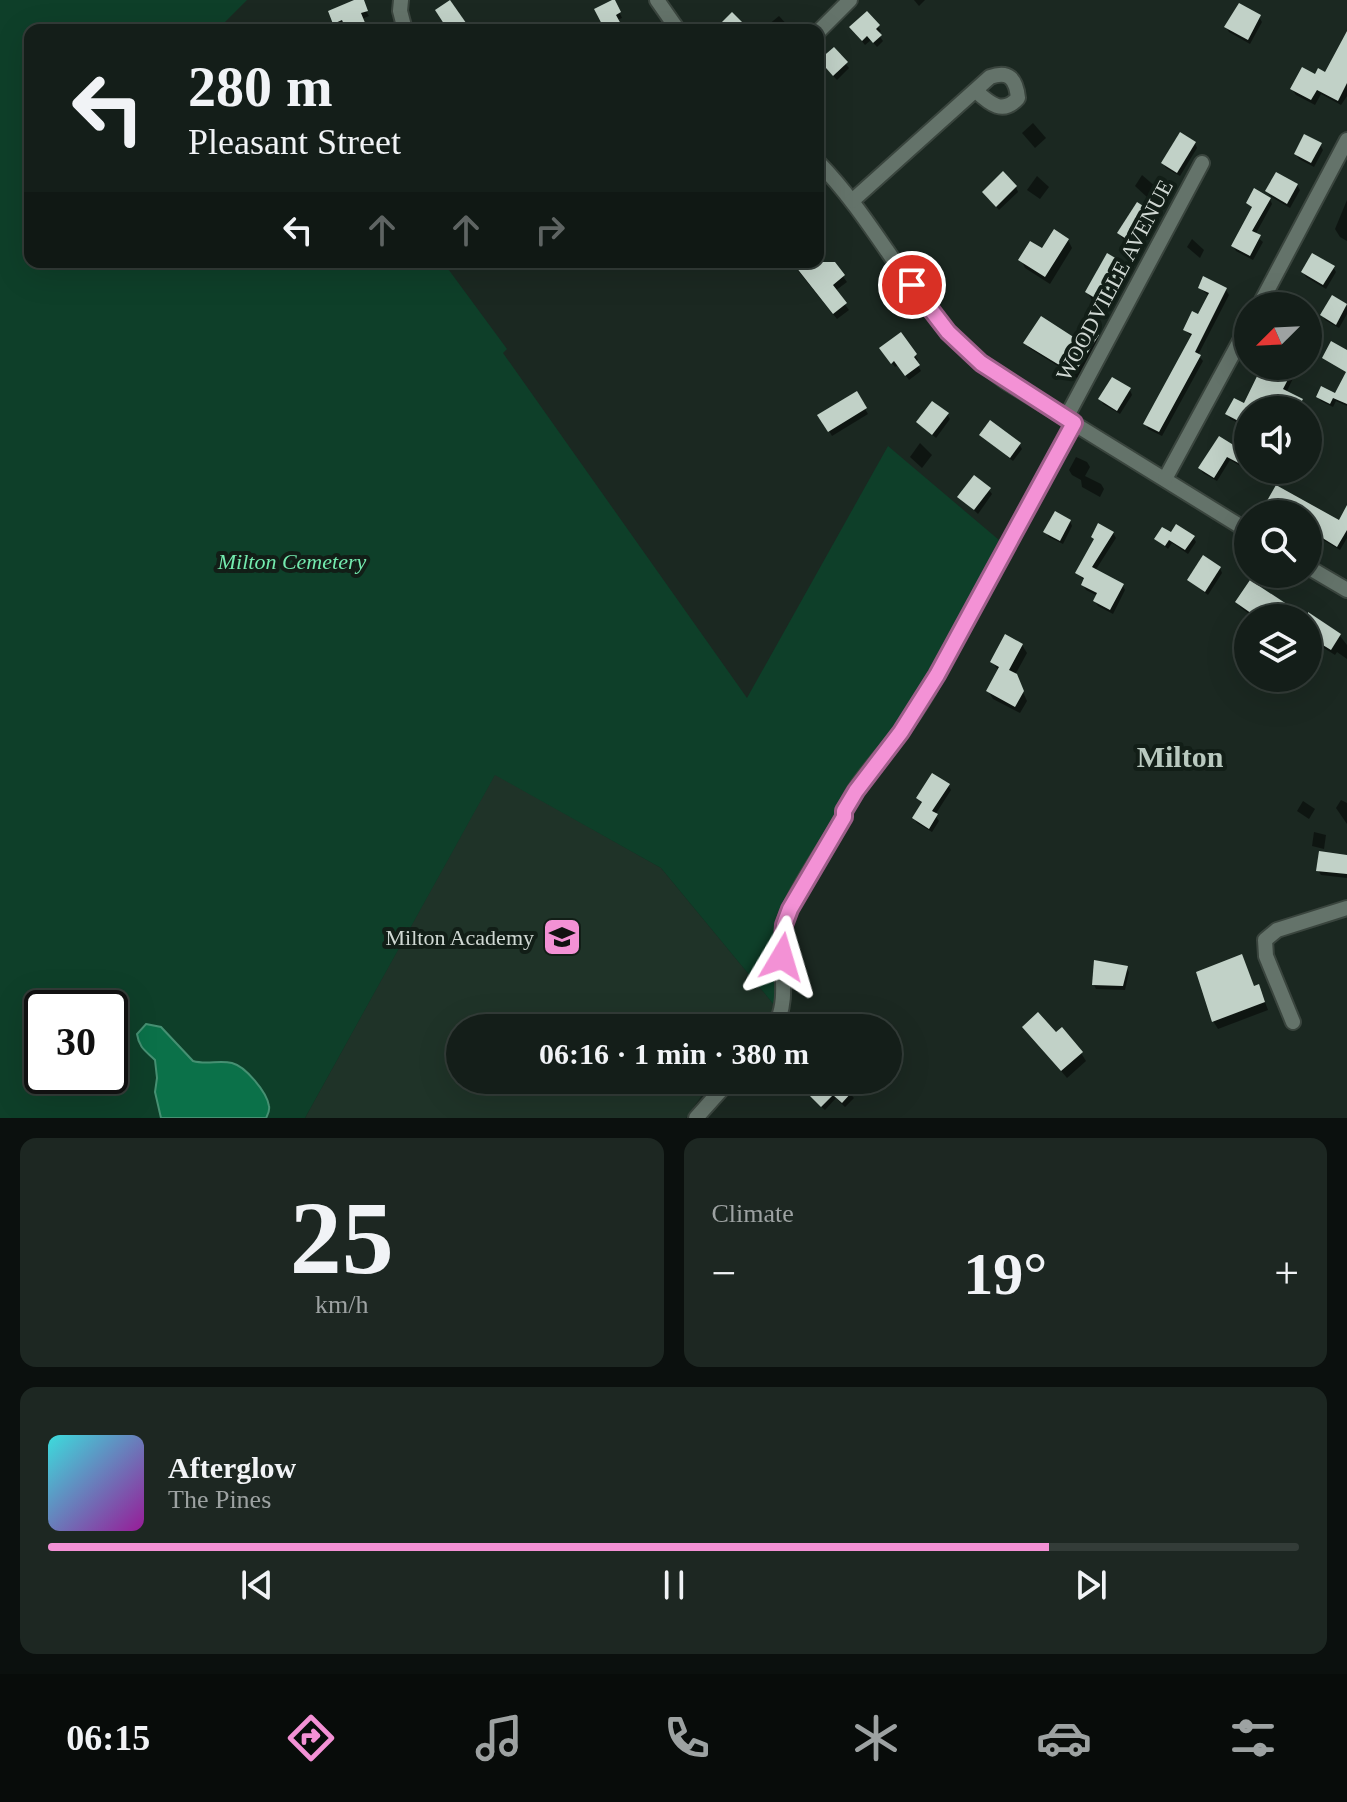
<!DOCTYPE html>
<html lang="en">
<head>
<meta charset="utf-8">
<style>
	:root { --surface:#141e19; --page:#1d2722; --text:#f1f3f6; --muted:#9da2a2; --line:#333c38; --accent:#f391d5 }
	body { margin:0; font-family:Georgia,serif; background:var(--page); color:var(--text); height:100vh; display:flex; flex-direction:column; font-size:30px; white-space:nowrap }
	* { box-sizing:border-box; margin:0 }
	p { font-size:26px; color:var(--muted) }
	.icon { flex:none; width:44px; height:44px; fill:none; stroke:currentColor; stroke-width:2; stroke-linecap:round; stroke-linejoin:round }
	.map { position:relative; height:1118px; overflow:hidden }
	.sheet { display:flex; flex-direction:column; gap:20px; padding:20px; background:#0b100e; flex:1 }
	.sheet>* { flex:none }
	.hud { position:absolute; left:24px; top:24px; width:800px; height:244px; border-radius:16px; box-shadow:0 8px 32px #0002,0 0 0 2px var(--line); background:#141e19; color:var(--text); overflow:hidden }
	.needle { width:52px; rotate:246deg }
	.fabs { position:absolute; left:1234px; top:292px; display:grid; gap:16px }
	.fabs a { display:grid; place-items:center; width:88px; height:88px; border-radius:50%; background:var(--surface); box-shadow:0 8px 32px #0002,0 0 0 2px var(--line); font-size:40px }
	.speed { position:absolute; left:24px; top:990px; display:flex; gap:16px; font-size:40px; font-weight:700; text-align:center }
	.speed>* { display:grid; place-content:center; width:104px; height:104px; border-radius:50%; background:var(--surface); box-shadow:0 8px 32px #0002,0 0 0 2px var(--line); line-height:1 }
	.speed .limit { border:4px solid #111; border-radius:12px; background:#fff; color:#111 }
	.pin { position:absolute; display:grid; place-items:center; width:68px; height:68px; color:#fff; margin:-34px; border:4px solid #fff; border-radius:50%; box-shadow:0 2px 8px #0007 }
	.me { position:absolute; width:88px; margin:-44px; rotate:7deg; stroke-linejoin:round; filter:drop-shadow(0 0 6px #0008) }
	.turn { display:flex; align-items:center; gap:28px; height:168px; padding:0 32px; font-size:36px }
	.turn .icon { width:104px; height:104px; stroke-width:2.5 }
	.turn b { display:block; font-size:56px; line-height:68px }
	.lanes { display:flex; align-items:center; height:76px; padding:0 32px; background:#0003; justify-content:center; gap:40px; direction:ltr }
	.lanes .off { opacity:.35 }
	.big { font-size:60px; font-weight:800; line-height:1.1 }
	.sheet .card { flex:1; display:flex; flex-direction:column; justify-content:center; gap:12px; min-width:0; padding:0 28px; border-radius:16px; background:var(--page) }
	.sheet .dial { align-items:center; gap:0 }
	.dial b { font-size:104px; line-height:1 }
	.song { display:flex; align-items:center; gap:24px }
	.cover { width:96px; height:96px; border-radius:12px; background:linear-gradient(135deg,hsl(180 70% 55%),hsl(300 70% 35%)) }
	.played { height:8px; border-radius:4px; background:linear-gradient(90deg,var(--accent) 80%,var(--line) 80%) }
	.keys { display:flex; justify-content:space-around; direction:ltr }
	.heat { display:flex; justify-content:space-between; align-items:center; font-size:44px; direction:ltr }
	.sheet .tiles { flex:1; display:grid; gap:20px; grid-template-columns:1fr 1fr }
	.card:last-child { grid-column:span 2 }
	.trip { position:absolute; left:446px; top:1014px; width:456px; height:80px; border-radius:40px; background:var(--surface); box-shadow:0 8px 32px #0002,0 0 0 2px var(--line); font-weight:800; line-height:80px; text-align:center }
	.menu { display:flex; height:128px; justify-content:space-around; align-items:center; background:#080c0a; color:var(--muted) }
	.menu .icon { width:56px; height:56px }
	.menu .current { color:var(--accent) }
	.menu b { font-size:36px; color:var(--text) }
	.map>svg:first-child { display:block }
</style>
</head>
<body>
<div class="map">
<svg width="1347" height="1118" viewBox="0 0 1347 1118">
	<rect width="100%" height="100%" fill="#1b2821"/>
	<polygon fill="#1f3328" points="495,774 661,868 775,1006 766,1028 460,1028 460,1080 717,1080 702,1095 686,1118 305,1118"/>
	<path fill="#0e3f29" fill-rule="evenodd" d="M0,0h247l-30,30h-187v232h413l64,87 -4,4 244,345 141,-252 111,94 -68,132 -30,50 -50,65 -55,98 -21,121 -114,-138 -166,-93 -190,343h-305zM42,1008h68v68h-68z"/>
	<path fill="#0b7149" stroke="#469072" stroke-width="2" d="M146,1024l15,3 32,34c13,4 26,-1 39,2 13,3 35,29 37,43 1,5 -1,8 -3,12h-105l-6,-26 2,-14 -2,-18c-9,-9 -16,-12 -18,-26z"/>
	<g fill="#0007">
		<polygon points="359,0 369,16 362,19 366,30 349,30 346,24 338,28 335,23"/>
		<polygon points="914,0 925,0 919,6"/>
		<polygon points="614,1 622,18 617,20 622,30 607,30"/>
		<polygon points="779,16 792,30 771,30 768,25"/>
		<polygon points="1259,17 1262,22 1250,44 1229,32 1226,27"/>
		<polygon points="878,27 881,31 878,34 883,41 877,47 871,40 865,45 851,28"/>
		<polygon points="1347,36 1347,96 1341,105 1321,94 1315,105 1296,95 1292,89 1326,75"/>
		<polygon points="834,49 849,68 837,80 824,66"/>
		<polygon points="1033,123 1046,138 1035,148 1022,133"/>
		<polygon points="1195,143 1197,148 1180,176 1166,168 1163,163"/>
		<polygon points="1320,145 1323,150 1314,167 1299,159 1296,154"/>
		<polygon points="1142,175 1156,187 1149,199 1135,186"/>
		<polygon points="1037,176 1049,187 1040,199 1027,190"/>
		<polygon points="1297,185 1300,190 1290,208 1270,196 1267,191"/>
		<polygon points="1016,187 1018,192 999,210 984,193"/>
		<polygon points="1270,199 1272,204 1255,235 1263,242 1253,260 1236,251 1233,246 1253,209 1248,203"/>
		<polygon points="1347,200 1347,241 1340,237 1335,229"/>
		<polygon points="1153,214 1155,219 1137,248 1122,238 1119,234"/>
		<polygon points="1192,239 1204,250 1200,258 1187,247"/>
		<polygon points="1068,240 1072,248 1050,284 1025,268 1021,260"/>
		<polygon points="791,262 813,262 836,267 847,282 835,291 849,310 837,319"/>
		<polygon points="1125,266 1130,274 1110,310 1092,300 1087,292"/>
		<polygon points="1333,267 1336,272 1326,289 1306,277 1303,272"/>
		<polygon points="1200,288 1226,290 1229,295 1198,355 1203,361 1162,436 1148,429 1146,424 1192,337 1185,330 1198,317 1209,296"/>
		<polygon points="1333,298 1347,307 1347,314 1339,328 1325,320 1323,315"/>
		<polygon points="1308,323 1316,331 1308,348"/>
		<polygon points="901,335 918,360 916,362 921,371 909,380 898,365 895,367 885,353"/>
		<polygon points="1097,336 1100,341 1077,378 1029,348 1026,343"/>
		<polygon points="1263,366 1299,366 1286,393 1301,401 1304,405 1302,410 1266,410"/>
		<polygon points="1347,375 1347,406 1336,401 1333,407 1321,401 1318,397 1336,395"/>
		<polygon points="1130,390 1132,395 1120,414 1103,404 1101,399"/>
		<polygon points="856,394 868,414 832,436 820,415"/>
		<polygon points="1234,401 1250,410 1245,426 1230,419 1228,414"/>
		<polygon points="947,414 950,419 936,438 918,422"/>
		<polygon points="981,435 1019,444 1022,449 1013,461"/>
		<polygon points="1220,439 1245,454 1248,448 1248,470 1270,470 1265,480 1230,460 1217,481 1203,473 1200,468"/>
		<polygon points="920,443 932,455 922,468 910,457"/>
		<polygon points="1076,457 1087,462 1090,467 1085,476 1101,484 1104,489 1100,497 1082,487 1081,480 1072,475 1069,470"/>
		<polygon points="1277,488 1340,523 1347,510 1347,538 1340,550 1308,531 1308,514 1274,514 1269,511 1266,506"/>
		<polygon points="989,490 992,494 978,514 960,497"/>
		<polygon points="1070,521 1072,526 1063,544 1049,537 1046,532"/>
		<polygon points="1113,533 1116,538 1095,571 1123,586 1125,590 1113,614 1098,606 1095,601 1098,596 1086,590 1083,585 1085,581 1077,573"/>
		<polygon points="1171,535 1193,537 1196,542 1188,554 1172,543 1168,549 1157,539"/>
		<polygon points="1220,568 1222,573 1208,595 1189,580"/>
		<polygon points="1237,602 1300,615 1302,611 1340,636 1347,645 1347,659 1337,652 1335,655 1308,638 1308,618 1255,618 1241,608"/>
		<polygon points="1022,645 1027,653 1015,675 1027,701 1020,713 993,699 988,691 999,671 992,662"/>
		<polygon points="948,785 951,790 935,815 939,821 932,832 917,823 914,818 921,803 919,798"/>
		<polygon points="1341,800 1347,803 1347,824 1336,808"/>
		<polygon points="1303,801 1315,809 1309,819 1297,811"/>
		<polygon points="1314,832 1326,835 1324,849 1312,846"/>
		<polygon points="1347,857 1347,878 1321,875 1318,870"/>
		<polygon points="1126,968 1129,972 1125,990 1096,989 1094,985"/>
		<polygon points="1254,988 1262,994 1268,1010 1218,1029 1213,1021"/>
		<polygon points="1024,1027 1056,1035 1081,1053 1086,1061 1067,1078"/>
		<polygon points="819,1080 837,1080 854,1098 845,1107 836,1098 825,1110 815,1101 823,1086"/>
	</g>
	<g fill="#c1d1c7">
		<polygon points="354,0 364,0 368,11 361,13 368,30 353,30 350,24 345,27 342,20 333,24 328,11"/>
		<polygon points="450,0 471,30 448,30 435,10"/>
		<polygon points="612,0 615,0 621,12 616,15 622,26 614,30 605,30 594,9"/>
		<polygon points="1239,3 1261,15 1248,40 1224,27"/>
		<polygon points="867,11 880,25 876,29 882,35 873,43 867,36 862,41 849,27"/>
		<polygon points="732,12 750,30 714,30"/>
		<polygon points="1347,31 1347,83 1338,101 1317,90 1311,100 1290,89 1302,67 1315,74 1318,68 1325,72"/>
		<polygon points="834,47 848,62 833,76 819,60"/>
		<polygon points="1180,132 1196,142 1177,173 1161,163"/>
		<polygon points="1304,134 1322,143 1311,163 1294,154"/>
		<polygon points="1003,171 1017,186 996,207 982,192"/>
		<polygon points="1276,172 1298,184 1287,204 1265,191"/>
		<polygon points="1254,188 1271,198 1252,231 1261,235 1250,256 1231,246 1252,207 1246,203"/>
		<polygon points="1137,202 1154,213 1134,244 1117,233"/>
		<polygon points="1054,229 1069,239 1045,277 1018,260 1030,241 1042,248"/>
		<polygon points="1107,253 1127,265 1105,304 1085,292"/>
		<polygon points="1312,253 1335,266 1323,285 1301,272"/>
		<polygon points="792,262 835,262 845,275 833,285 847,303 833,314"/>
		<polygon points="1203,276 1227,288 1195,352 1201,355 1159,432 1143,424 1192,334 1183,330 1192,311 1198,314 1209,293 1198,288"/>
		<polygon points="1332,295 1347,304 1336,325 1320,315"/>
		<polygon points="1041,316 1075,338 1083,325 1099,335 1074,374 1023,343"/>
		<polygon points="901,332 917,354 914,357 920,365 905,376 894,361 891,364 879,348"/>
		<polygon points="1331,341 1347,350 1347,404 1333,398 1330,404 1316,397 1321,386 1335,393 1346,372 1322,358"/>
		<polygon points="1262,366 1295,366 1283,389 1303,399 1297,410 1248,410 1248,426 1225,414 1234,398 1244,403"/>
		<polygon points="1112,377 1131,388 1117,411 1098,399"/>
		<polygon points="857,391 867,408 828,432 817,415"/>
		<polygon points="932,401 949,413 932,435 916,422"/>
		<polygon points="990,420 1021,443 1010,458 979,435"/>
		<polygon points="1219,436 1248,454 1248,468 1227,457 1214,478 1198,468"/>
		<polygon points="974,475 991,488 974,510 957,497"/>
		<polygon points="1276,485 1339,520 1347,505 1347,530 1337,547 1308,529 1308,514 1276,514 1264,506"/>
		<polygon points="1055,511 1071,520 1060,541 1043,532"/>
		<polygon points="1098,523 1114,532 1092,567 1124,584 1110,610 1093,601 1097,593 1081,585 1084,578 1075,573 1094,539 1091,537"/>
		<polygon points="1176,524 1195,536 1185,550 1169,540 1165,546 1154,539 1162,527 1171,532"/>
		<polygon points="1203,555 1221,567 1205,592 1187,580"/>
		<polygon points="1250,580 1308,618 1308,612 1341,634 1331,650 1308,636 1308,618 1272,618 1262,612 1258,618 1235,602"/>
		<polygon points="1005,634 1023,644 1009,670 1017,674 1024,691 1015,707 986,691 999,667 990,662"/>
		<polygon points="932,773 950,784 932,811 938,814 929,829 912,818 922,802 916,798"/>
		<polygon points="1319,851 1347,855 1347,874 1316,871"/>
		<polygon points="1242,954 1254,986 1259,984 1265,1002 1212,1022 1196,972"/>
		<polygon points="1094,960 1128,966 1123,986 1092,985"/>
		<polygon points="1038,1012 1056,1032 1062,1027 1083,1052 1061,1071 1022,1027"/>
		<polygon points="826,1080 840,1080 852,1092 842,1103 833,1095 821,1107 810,1096"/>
	</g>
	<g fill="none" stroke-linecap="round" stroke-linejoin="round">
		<defs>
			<g id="minor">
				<polyline points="401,0 400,11 405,30"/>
				<polyline points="657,0 678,30"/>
				<polyline points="818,32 850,0"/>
				<path d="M818,162c48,49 79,110 123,162 18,22 41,40 64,57l243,150"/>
				<path d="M852,201l138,-124c19,-7 26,2 28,21 -15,17 -28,6 -42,-7"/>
				<polyline points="1259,306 1347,140"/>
				<polyline points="1066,418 1202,163"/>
				<polyline points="1165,479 1248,326"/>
				<polyline points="1308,567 1347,590"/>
				<polyline points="1293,1022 1266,956 1265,940 1277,930 1347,908"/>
				<path d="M774,1028c18,-31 3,-66 9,-100 6,-29 44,-83 61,-111 1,-24 41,-64 56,-84 11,-14 20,-28 29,-43l145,-267"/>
				<polyline points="696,1118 730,1080"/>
			</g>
		</defs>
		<use href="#minor" stroke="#3a453e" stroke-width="18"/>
		<use href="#minor" stroke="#64736a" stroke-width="14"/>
	</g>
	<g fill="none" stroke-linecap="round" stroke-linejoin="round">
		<defs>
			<polyline id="route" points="782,957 784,925 790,909 844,817 844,811 856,791 901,732 937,675 1074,423 981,363 948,332 912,285"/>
		</defs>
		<use href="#route" stroke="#9e5e8a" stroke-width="20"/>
		<use href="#route" stroke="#f391d5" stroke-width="14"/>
	</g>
	<defs>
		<symbol id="school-square" viewBox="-11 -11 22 22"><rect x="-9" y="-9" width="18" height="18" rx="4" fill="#f391d5" stroke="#121e17"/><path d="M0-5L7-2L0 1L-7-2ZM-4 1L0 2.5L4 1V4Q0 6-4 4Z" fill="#111"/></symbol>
	</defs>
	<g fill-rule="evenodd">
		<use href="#school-square" x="540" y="915" width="44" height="44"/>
	</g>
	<g text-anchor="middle" stroke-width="8" stroke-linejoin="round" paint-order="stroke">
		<g font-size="22" fill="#d0d8d3" stroke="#121e17">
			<text transform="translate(1114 280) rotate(-62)" y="8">WOODVILLE AVENUE</text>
		</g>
		<g font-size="22" font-style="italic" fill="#73eaae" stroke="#121e17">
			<text x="292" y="569">Milton Cemetery</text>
		</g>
		<g font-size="22" fill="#d0d8d3" stroke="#121e17" text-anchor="end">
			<text x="534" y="945">Milton Academy</text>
		</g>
		<g font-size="30" font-weight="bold" fill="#b9c9bf" stroke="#121e17">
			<text x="1180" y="767">Milton</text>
		</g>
	</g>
</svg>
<div class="fabs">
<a><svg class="needle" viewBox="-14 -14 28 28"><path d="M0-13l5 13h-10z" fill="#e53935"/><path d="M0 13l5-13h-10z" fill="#9da2a2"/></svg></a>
<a><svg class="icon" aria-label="sound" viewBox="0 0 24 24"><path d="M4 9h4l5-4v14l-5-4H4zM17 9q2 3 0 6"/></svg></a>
<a><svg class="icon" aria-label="search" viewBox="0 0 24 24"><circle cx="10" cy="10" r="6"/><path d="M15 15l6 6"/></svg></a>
<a><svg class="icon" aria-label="layers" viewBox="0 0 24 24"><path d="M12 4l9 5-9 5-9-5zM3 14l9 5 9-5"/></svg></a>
</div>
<div class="speed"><div class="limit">30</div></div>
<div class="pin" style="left:912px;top:285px;background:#d93025"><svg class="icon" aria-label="arrive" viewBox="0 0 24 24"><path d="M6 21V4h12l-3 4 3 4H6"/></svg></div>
<svg class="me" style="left:782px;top:957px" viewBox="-20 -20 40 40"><path d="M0-17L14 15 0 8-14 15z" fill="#f391d5" stroke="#fff" stroke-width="4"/></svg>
<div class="trip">06:16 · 1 min · 380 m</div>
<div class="hud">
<div class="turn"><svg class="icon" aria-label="left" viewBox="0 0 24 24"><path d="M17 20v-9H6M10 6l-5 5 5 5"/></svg><div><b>280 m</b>Pleasant Street</div></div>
<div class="lanes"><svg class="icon" aria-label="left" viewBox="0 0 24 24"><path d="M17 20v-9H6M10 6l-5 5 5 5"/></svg><svg class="icon off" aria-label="ahead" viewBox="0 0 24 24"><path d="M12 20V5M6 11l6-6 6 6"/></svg><svg class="icon off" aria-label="ahead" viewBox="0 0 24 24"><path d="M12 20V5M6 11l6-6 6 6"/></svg><svg class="icon off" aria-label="right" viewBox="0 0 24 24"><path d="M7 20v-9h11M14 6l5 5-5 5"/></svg></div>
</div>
</div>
<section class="sheet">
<div class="tiles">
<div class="card dial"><b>25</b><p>km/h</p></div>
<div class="card"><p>Climate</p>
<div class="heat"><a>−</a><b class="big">19°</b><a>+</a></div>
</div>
<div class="card">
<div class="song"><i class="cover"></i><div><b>Afterglow</b><p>The Pines</p></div></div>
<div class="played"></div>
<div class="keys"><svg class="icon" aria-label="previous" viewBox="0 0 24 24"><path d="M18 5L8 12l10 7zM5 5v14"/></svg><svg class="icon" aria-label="pause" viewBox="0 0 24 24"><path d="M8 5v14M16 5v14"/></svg><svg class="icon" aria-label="next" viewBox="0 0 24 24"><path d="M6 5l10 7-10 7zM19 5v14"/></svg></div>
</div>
</div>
</section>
<nav class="menu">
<b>06:15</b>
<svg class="icon current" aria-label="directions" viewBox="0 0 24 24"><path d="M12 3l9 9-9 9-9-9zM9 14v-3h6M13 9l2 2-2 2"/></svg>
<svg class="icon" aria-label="music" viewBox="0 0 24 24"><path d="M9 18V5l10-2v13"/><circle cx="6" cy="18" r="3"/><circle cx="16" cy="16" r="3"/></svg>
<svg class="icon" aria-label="phone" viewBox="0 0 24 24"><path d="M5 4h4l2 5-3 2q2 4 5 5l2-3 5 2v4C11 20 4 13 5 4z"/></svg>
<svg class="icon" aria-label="climate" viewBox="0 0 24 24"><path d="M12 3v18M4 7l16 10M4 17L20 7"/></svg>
<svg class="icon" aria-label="car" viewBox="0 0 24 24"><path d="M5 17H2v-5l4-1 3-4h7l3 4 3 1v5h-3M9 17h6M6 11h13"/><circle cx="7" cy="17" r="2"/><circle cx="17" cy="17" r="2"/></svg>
<svg class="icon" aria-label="filters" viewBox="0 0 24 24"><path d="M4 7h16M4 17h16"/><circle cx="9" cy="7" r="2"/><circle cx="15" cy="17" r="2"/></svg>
</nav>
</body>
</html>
